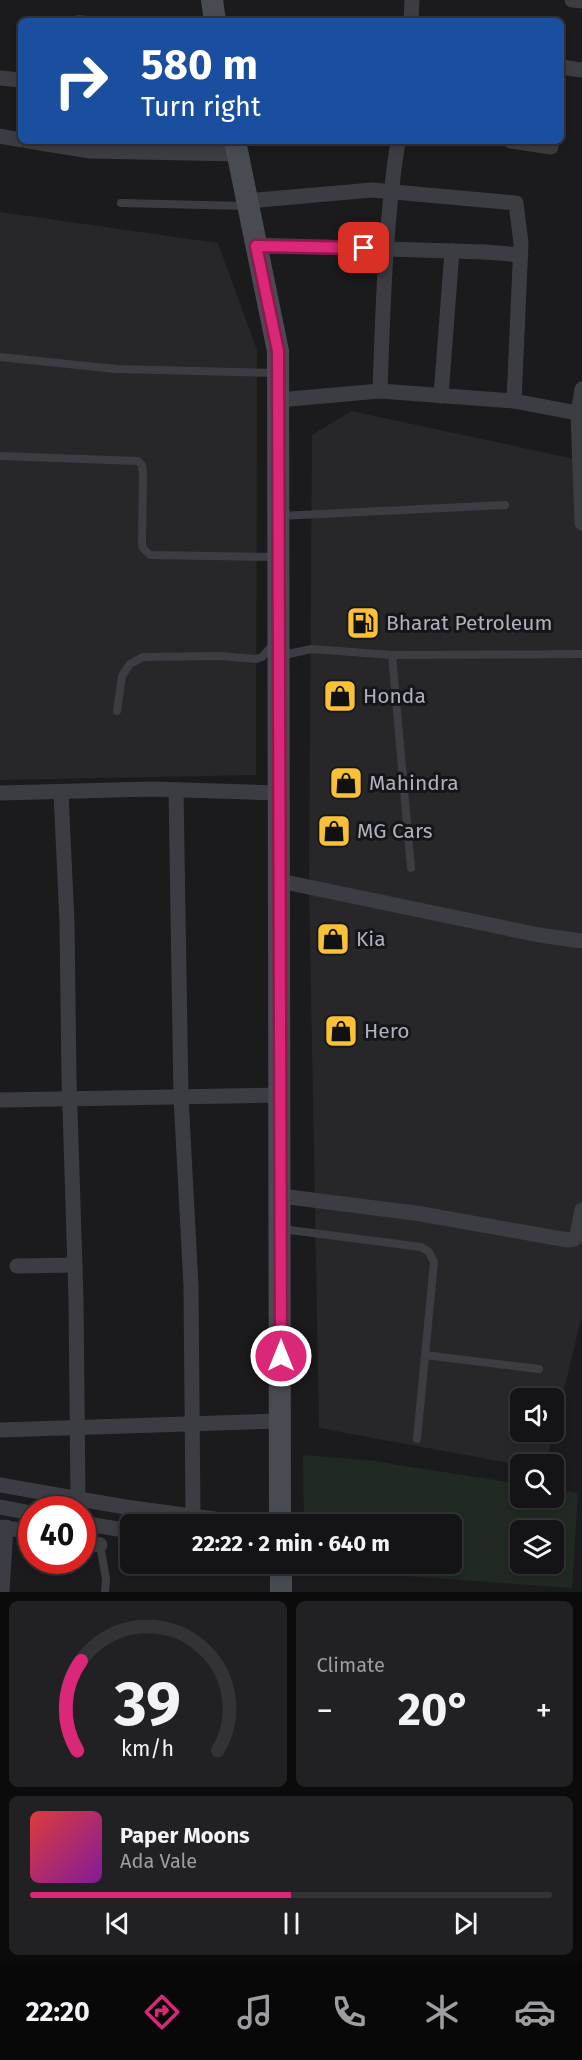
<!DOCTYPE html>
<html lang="en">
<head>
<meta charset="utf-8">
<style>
	:root { --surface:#141416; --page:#212123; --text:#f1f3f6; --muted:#9d9ea1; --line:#333335; --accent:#db2777 }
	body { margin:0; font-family:"Fira Sans",sans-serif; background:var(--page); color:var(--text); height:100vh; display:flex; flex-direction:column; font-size:22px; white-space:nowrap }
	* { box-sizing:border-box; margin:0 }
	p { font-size:20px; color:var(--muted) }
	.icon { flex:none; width:33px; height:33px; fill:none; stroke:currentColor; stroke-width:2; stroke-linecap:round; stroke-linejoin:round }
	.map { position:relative; height:1592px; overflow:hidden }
	.details { display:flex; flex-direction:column; gap:9px; padding:9px; background:#0b0b0c; flex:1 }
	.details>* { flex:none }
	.top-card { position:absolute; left:18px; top:18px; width:546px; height:126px; border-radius:9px; box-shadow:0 3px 9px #0003,0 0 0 2px var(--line); background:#1a4fa0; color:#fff; overflow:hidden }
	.buttons { position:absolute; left:510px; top:1388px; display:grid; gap:12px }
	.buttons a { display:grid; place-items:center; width:54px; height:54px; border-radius:9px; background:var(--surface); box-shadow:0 3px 9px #0003,0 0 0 2px var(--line); font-size:30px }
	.speed { position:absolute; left:18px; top:1496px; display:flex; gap:12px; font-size:30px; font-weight:700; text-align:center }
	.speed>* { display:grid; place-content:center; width:78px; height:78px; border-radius:50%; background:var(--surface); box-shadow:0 3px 9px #0003,0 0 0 2px var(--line); line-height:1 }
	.speed .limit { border:9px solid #d22; background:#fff; color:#111 }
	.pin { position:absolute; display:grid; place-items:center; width:51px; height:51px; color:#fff; margin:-26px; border-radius:12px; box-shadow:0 3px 9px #0006 }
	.me { position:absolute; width:66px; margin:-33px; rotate:0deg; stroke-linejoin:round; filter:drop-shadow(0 0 4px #0008) }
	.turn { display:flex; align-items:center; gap:21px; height:126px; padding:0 24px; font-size:27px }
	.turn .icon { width:78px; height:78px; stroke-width:2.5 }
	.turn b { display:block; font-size:42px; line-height:51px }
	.big { font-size:45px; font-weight:700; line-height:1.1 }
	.details .card { flex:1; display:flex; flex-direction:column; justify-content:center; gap:9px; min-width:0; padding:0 21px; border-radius:9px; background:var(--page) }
	.details .dial { align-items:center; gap:0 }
	.dial svg { height:156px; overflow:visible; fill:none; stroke:var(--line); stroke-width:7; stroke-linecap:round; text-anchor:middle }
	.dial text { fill:var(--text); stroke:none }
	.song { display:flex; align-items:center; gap:18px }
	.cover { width:72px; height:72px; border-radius:9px; background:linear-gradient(135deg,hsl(0 70% 55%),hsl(290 70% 35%)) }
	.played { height:6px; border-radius:3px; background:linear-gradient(90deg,var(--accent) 50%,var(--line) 50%) }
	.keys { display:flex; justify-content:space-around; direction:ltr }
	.heat { display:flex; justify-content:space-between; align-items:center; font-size:33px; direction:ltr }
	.details .tiles { flex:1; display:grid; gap:9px; grid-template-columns:1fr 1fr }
	.card:last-child { grid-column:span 2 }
	.trip { position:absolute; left:120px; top:1514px; width:342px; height:60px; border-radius:9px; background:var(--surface); box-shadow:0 3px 9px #0003,0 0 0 2px var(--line); font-weight:700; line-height:60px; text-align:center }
	.dock { display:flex; height:96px; justify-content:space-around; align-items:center; background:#080809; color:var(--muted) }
	.dock .icon { width:42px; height:42px }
	.dock .on { color:var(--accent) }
	.dock b { font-size:27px; color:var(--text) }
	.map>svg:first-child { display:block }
</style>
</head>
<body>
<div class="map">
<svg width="582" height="1592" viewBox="0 0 582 1592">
	<rect width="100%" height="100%" fill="#1b1b1d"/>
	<g fill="#27272a" fill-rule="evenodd">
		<polygon points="0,212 218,243 257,350 256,775 0,780"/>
		<path d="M351,411l224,48 7,26v830l-36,149 -26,1 -201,-37 -10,-544 3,-449zM520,1398h34v33h-34z"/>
	</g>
	<path fill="#202922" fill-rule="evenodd" d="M303,1455l71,6 146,23v13h34v-8l24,4 -6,95 -267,-19v-6h147v-39h-148zM520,1530h34v33h-34z"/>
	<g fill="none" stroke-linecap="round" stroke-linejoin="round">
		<g stroke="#3c3c43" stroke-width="8">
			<polyline points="78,19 96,21"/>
			<polyline points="121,203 245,206"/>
			<polyline points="0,357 116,369 277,373"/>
			<polyline points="0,456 138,461 142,465 143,473 142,544 143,548 150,555 277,557"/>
			<polyline points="280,516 505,505"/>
			<polyline points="392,655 411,868"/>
			<polyline points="280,656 311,649 392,655 582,654"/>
			<polyline points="117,711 122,676 130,664 143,657 219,656 256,659 262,657 272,646"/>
			<polyline points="282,1229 421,1247 429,1252 434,1262 417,1439"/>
			<polyline points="425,1355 539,1369"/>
			<polyline points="100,1545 106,1579 105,1592"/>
		</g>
		<g stroke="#3c3c43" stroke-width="15">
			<polyline points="572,0 582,1"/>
			<polyline points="411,21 412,0"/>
			<polyline points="561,67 582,70"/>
			<polyline points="0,78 21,80"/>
			<polyline points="0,136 21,140"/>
			<polyline points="28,141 90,151 238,154"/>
			<polyline points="511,141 551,147"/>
			<polyline points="247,201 372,190 516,203 521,243 514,401"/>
			<polyline points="257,245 485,252 521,255"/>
			<polyline points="582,389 578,413 582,523"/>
			<path d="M380,391c3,-84 5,-167 18,-250"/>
			<polyline points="441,396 452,251"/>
			<polyline points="278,400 380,391 514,401 582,414"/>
			<polyline points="176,790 181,1097 191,1286 193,1516"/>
			<polyline points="0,793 153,789 279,793"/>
			<polyline points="61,793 67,922 69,1078 76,1299 78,1499"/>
			<polyline points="280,881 539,935 582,941"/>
			<polyline points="0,1100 280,1095"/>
			<polyline points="281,1196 422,1214 567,1240 574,1239 577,1235 582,1210"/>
			<polyline points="17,1266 75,1265"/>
			<polyline points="0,1430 281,1421"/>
			<polyline points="0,1485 125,1507 251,1524"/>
			<polyline points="0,1507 32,1513"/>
			<polyline points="82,1523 130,1531"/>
			<polyline points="0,1527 32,1532"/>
			<polyline points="82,1542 100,1545"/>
			<polyline points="2,1592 6,1527"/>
		</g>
		<g stroke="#494b53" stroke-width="22">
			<polyline points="212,0 215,21"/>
			<polyline points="235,141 278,351 280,1524"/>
			<polyline points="281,1592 281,1563"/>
		</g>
	</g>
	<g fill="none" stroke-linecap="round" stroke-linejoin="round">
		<defs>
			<polyline id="route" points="281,1356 278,351 256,246 364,248"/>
		</defs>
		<use href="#route" stroke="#8e194d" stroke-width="15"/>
		<use href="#route" stroke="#db2777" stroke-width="10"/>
	</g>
	<defs>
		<symbol id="fuel-square" viewBox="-11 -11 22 22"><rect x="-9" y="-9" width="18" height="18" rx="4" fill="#f9c138" stroke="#161618"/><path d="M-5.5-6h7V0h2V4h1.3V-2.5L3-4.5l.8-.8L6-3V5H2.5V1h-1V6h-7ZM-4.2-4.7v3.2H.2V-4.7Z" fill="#111"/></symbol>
		<symbol id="shop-square" viewBox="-11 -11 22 22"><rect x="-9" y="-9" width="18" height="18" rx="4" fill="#f9c138" stroke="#161618"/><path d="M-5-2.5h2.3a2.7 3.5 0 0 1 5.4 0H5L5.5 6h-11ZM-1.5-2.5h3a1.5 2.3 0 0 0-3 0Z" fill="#111"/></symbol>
	</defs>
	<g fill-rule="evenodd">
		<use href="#fuel-square" x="344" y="604" width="38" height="38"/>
		<use href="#shop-square" x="321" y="677" width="38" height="38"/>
		<use href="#shop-square" x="327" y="764" width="38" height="38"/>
		<use href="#shop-square" x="315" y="812" width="38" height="38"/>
		<use href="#shop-square" x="314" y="920" width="38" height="38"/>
		<use href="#shop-square" x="322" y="1012" width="38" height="38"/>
	</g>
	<g text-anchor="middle" stroke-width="6" stroke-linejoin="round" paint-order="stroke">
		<g font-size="21" fill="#adb1bd" stroke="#161618" text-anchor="start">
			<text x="386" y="630">Bharat Petroleum</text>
			<text x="363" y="703">Honda</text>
			<text x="369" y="790">Mahindra</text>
			<text x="357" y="838">MG Cars</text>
			<text x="356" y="946">Kia</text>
			<text x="364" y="1038">Hero</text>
		</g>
	</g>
</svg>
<div class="buttons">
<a><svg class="icon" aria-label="sound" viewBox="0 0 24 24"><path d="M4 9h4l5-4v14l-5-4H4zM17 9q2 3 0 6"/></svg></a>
<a><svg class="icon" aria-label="search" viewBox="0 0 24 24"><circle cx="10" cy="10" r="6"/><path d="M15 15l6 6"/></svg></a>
<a><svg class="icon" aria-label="layers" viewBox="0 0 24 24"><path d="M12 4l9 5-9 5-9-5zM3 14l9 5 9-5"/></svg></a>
</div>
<div class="speed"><div class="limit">40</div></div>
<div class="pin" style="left:364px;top:248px;background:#d93025"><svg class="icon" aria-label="arrive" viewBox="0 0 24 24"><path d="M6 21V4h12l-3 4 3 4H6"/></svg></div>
<svg class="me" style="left:281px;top:1356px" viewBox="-20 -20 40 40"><circle r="17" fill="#db2777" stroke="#fff" stroke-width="3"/><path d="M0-11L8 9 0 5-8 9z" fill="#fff"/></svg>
<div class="trip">22:22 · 2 min · 640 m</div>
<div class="top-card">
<div class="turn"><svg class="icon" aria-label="right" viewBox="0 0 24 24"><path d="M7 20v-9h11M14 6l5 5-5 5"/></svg><div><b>580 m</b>Turn right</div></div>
</div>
</div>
<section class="details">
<div class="tiles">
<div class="card dial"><svg viewBox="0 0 100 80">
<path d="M14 69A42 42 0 1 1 86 69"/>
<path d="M14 69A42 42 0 0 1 16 23" stroke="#db2777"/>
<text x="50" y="56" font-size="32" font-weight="700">39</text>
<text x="50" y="72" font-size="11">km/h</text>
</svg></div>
<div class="card"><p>Climate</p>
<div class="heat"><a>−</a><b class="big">20°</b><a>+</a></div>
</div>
<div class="card">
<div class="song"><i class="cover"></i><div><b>Paper Moons</b><p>Ada Vale</p></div></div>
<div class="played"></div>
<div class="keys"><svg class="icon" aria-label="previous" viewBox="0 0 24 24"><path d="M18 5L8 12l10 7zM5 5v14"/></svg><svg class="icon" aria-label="pause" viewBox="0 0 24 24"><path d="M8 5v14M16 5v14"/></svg><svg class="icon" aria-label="next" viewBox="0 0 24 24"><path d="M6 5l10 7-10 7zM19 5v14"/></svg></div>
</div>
</div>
</section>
<nav class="dock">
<b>22:20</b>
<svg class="icon on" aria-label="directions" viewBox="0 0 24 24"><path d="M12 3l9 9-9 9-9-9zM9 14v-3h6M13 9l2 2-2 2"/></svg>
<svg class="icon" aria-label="music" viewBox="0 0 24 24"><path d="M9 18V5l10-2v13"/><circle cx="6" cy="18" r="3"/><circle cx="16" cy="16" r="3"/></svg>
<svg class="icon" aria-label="phone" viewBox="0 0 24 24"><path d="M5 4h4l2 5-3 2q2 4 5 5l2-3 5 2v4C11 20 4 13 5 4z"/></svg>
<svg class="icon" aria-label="climate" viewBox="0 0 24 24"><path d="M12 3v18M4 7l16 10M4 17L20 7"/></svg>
<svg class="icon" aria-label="car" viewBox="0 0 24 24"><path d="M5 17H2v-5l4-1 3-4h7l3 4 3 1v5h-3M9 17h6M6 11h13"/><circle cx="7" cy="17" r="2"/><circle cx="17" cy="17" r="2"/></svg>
</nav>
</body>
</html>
